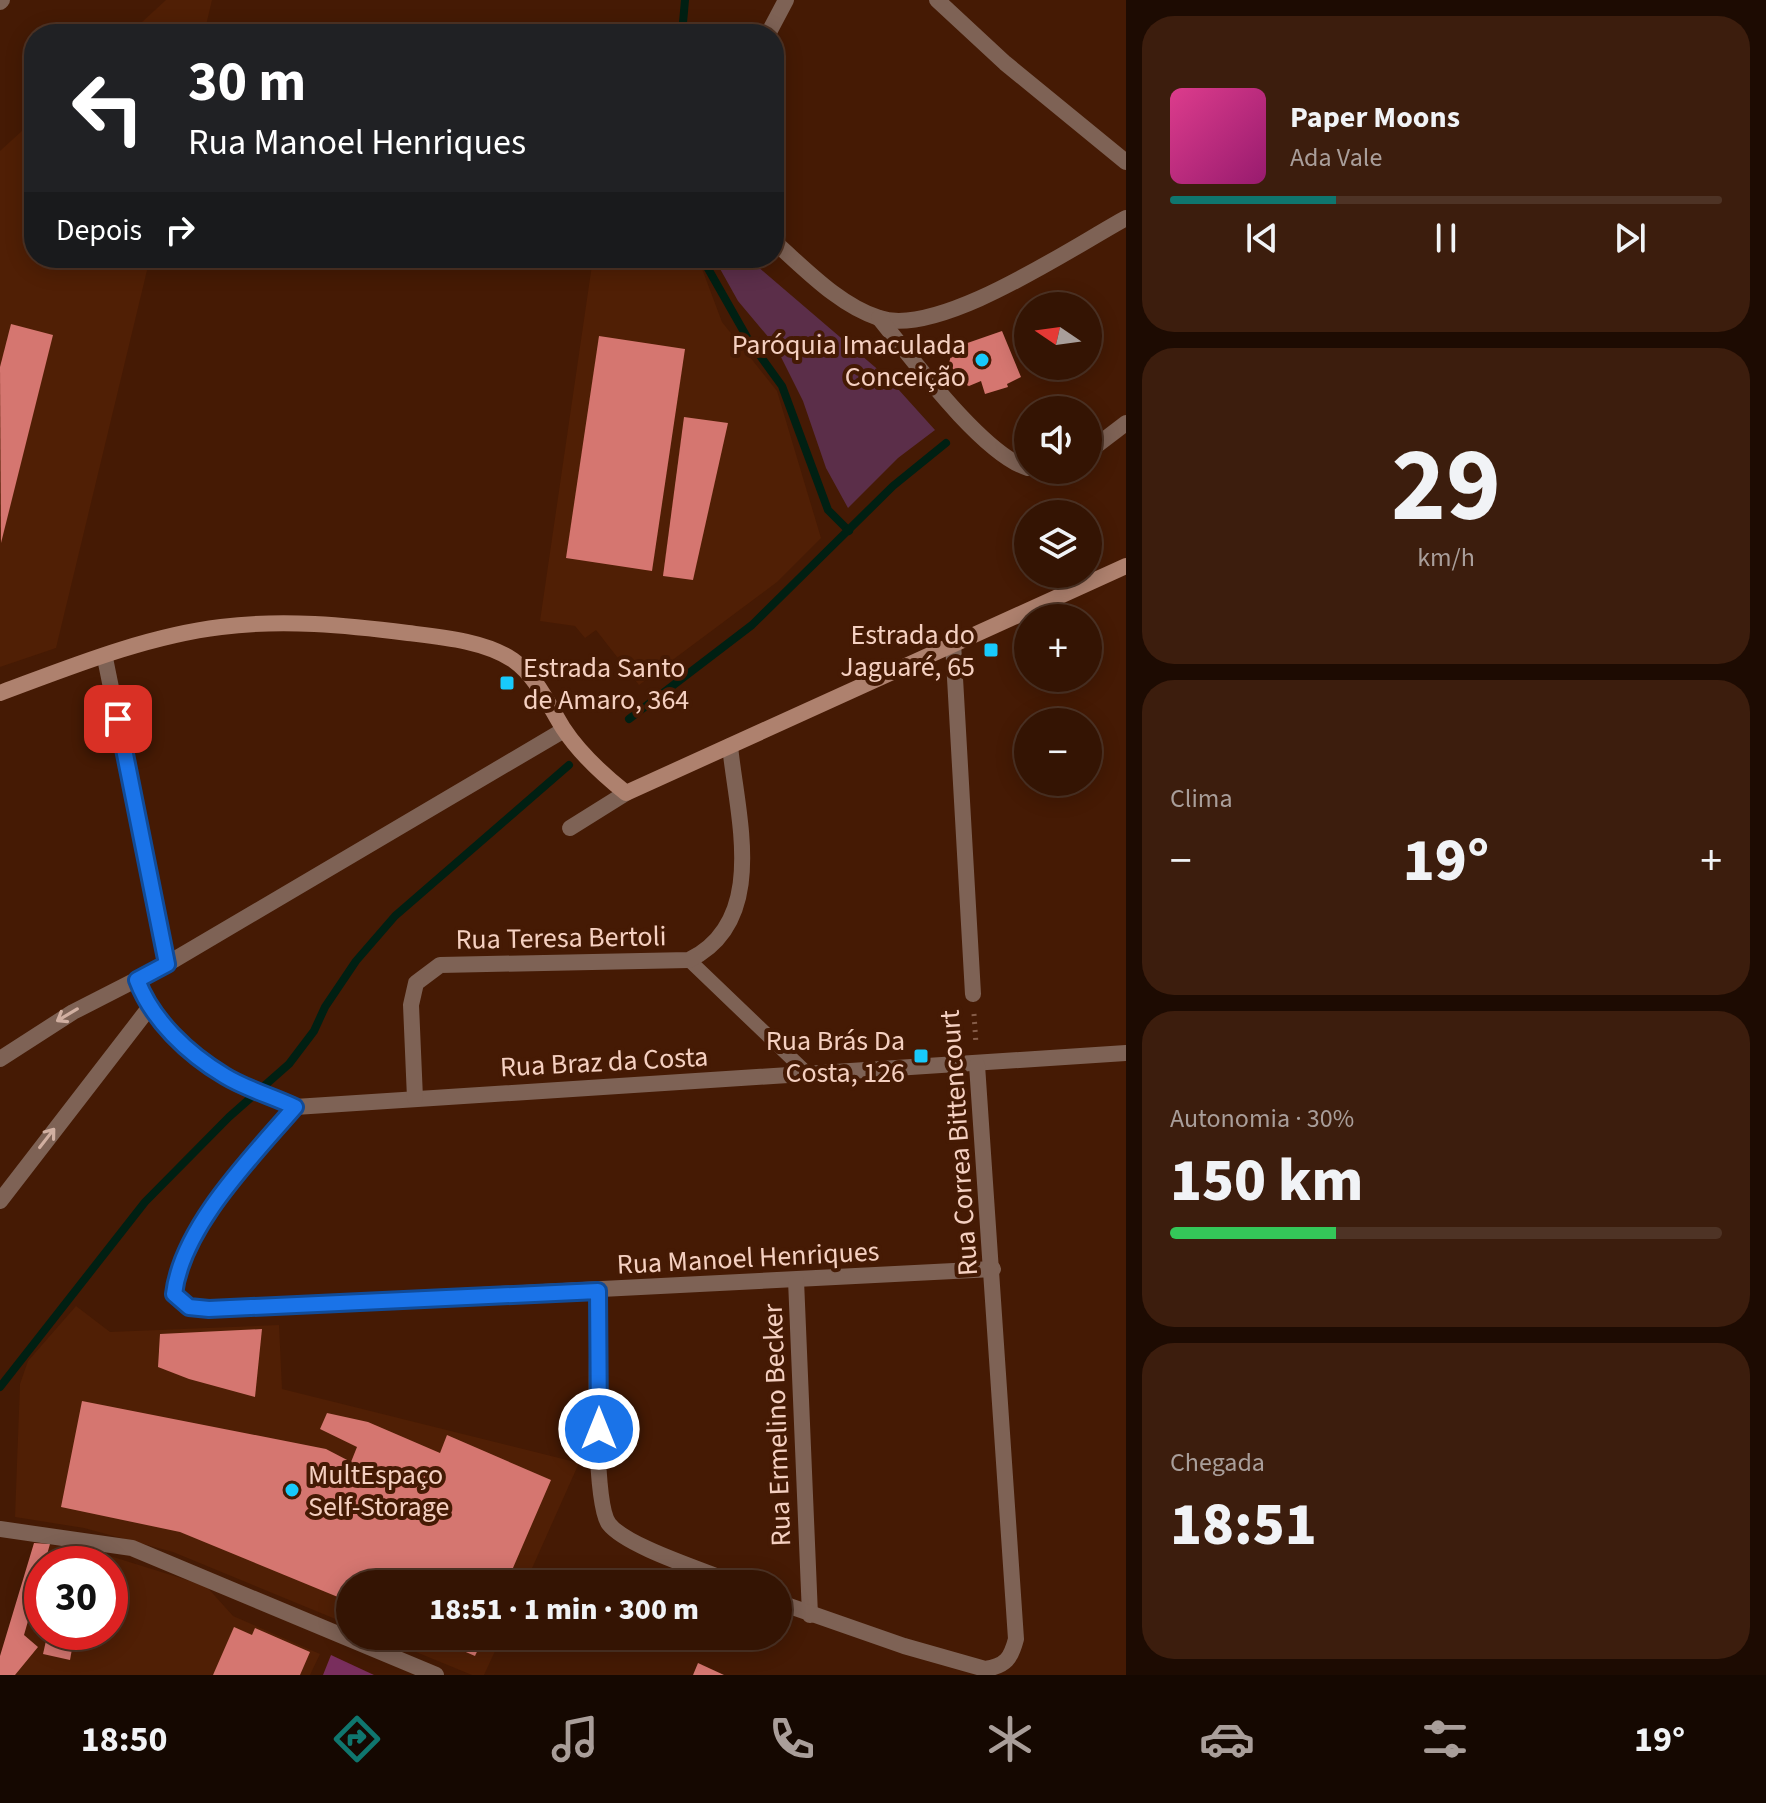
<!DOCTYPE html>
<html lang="pt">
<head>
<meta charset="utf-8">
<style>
	:root { --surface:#341403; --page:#3c1d0d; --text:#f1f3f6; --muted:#a99e9a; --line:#4e3325; --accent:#0f766e }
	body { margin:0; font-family:"Source Sans 3",sans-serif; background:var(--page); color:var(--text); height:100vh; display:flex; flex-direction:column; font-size:30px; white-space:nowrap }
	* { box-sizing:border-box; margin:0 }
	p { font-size:26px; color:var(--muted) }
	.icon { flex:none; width:44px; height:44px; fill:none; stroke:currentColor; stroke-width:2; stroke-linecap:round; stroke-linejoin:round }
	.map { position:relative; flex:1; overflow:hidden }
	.sheet { display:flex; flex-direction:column; gap:16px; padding:16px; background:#1d0b02; width:640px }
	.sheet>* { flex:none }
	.hud { position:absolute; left:24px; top:24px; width:760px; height:244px; border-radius:32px; box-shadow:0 4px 20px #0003,0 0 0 2px var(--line); background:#202124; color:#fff; overflow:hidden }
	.needle { width:52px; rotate:283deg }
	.tools { position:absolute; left:1014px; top:292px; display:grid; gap:16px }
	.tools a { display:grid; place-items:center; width:88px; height:88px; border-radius:50%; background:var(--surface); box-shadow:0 4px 20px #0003,0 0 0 2px var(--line); font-size:40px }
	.speed { position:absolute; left:24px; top:1546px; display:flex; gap:16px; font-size:40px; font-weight:700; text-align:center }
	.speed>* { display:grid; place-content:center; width:104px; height:104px; border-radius:50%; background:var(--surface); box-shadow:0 4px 20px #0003,0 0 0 2px var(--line); line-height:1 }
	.speed .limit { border:12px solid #d22; background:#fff; color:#111 }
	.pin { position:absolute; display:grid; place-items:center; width:68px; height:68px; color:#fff; margin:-34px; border-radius:16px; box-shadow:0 4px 12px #0006 }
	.me { position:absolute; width:88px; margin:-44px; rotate:0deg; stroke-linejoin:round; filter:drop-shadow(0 0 6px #0008) }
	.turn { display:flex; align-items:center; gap:28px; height:168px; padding:0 32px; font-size:36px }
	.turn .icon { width:104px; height:104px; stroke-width:2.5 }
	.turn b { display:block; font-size:56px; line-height:68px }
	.then { display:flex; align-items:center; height:76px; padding:0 32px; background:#0003; gap:16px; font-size:30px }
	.big { font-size:60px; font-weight:800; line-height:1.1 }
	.sheet .widget { flex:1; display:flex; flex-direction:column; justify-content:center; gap:12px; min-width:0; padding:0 28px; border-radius:32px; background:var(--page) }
	.sheet .dial { align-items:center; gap:0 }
	.dial b { font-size:104px; line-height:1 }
	.song { display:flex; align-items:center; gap:24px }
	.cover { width:96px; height:96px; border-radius:12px; background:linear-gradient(135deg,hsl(330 70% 55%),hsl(320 70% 35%)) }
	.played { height:8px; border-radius:4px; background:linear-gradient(90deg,var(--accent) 30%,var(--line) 30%) }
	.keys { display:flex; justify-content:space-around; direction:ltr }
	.heat { display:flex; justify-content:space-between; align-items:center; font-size:44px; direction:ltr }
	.charge { height:12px; border-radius:6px; background:linear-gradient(90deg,#34c759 30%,var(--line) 0) }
	.trip { position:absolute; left:336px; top:1570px; width:456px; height:80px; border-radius:40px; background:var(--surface); box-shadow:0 4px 20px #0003,0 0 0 2px var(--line); font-weight:800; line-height:80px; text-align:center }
	.tabs { display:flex; height:128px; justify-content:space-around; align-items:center; background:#150801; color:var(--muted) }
	.tabs .icon { width:56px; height:56px }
	.tabs .on { color:var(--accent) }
	.tabs b { font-size:36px; color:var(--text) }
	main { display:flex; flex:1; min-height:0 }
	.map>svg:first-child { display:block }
</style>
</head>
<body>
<main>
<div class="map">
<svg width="1126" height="1675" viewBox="0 0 1126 1675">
	<rect width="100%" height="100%" fill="#451a04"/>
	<g fill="#501f05" fill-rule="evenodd">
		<polygon points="166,0 212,0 204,34 129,34"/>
		<polygon points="34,120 34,258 150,258 56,648 0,667 0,151"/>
		<polygon points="593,258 698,258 722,322 777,391 821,538 777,582 639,685 596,630 585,638 575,626 540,621"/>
		<polygon points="76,1306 110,1332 279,1325 282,1389 579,1463 525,1584 350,1584 350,1625 173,1552 84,1528 15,1517 20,1384 28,1361"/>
		<path d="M34,1543l57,7 115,36 27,30 87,38 -10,21h-310zM42,1564h68v68h-68z"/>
		<polygon points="377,1636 502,1636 484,1675 472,1675"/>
	</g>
	<polygon fill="#5b2e49" points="714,258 753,258 757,266 889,379 935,430 898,458 848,508 826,468 803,401 775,345 738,301"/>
	<polygon fill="#792e5d" points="331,1655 374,1675 323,1675"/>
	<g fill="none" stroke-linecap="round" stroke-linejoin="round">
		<g stroke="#002013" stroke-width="8">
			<polyline points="682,34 685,0"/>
			<polyline points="702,258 748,339 782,386 828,510 849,531"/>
			<polyline points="629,719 752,625 893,486 946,443"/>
			<polyline points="0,1387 145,1202 229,1117 289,1064 314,1031 325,1007 356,961 395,916 569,765"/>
		</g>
	</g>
	<g fill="#d57670">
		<polygon points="11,324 53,335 1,543 0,367"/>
		<polygon points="1002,331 1021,377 1007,384 1008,387 985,394 981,381 969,386 962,383 949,363 953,348"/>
		<polygon points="599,336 685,349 652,571 566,558"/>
		<polygon points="684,417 728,423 693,580 663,576"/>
		<polygon points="262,1329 255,1397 189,1379 158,1367 160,1334"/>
		<polygon points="82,1401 326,1449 351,1462 357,1447 320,1429 327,1413 368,1422 440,1453 447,1435 551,1480 506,1584 350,1584 350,1602 180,1532 61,1507"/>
		<polygon points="34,1543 50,1544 24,1635 38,1647 15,1675 0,1675 0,1656"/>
		<polygon points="64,1546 91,1550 88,1564 61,1564"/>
		<polygon points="234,1627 252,1635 255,1628 310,1652 300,1675 213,1675"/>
		<polygon points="48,1632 75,1632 70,1660 43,1654"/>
		<polygon points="429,1636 484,1636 475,1656"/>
		<polygon points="698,1663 724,1675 693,1675"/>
	</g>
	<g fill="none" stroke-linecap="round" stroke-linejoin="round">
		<polyline stroke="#865d49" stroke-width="5" stroke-dasharray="2 6" stroke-linecap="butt" points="974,1014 976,1044"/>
		<polyline stroke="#7e6255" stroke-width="14" points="689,960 810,1076"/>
		<g stroke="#7e6255" stroke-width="16">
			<polyline points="937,0 1005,63 1126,162"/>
			<polyline points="0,2 2,0"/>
			<polyline points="768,34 786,0"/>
			<path d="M774,238l5,8c29,26 62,60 100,72 60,20 192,-70 247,-100"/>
			<path d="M879,318c31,38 104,137 149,150"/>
			<polyline points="1088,452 1126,423"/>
			<polyline points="953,643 973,994"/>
			<polyline points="105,658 167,964"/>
			<polyline points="570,828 626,793"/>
			<path d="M137,980c15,40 51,74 88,96 22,13 47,20 70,31l831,-54"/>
			<polyline points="0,1059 73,1012 167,964 564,730"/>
			<path d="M415,1098l-4,-93 5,-22 24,-18 249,-5c80,-39 48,-144 41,-214"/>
			<path d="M295,1107c-44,51 -113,120 -121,187l15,13h58l746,-38"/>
			<polyline points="0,1201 149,1008"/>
			<polyline points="796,1280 810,1615"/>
			<path d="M598,1291c0,38 -7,209 11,233 18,23 97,47 127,60"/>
			<polyline points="0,1529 132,1548 436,1675"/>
			<path d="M778,1602l126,44 81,23c21,-3 26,-11 31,-30l-39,-574"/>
		</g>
		<path stroke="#ae816e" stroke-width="16" d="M0,693c70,-26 146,-57 221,-66 62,-8 125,-2 187,6 33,4 77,8 105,27 24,17 35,44 50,68 17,26 39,46 63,65l500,-227"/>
	</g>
	<defs><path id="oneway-shaft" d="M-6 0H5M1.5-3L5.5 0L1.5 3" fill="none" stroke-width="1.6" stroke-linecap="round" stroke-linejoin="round" transform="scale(2)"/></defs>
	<g stroke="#d1afa1">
		<use href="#oneway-shaft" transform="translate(67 1015) rotate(149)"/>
		<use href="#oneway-shaft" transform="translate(47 1138) rotate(-52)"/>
	</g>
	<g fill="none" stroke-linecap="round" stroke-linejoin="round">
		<defs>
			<path id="route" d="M118,719l49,245 -30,16c15,40 51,74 88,96 21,13 47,20 70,31 -44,51 -113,120 -121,187l15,13 20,2 389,-18 1,138"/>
		</defs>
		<use href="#route" stroke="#114b97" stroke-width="20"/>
		<use href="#route" stroke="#1a73e8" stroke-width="14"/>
	</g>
	<g fill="#18cafc" stroke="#451a04" stroke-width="3">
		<circle cx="982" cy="360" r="8"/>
		<rect x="983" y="642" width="16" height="16" rx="4"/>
		<rect x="499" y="675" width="16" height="16" rx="4"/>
		<rect x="913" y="1048" width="16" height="16" rx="4"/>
		<circle cx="292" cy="1490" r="8"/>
	</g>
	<g text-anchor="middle" stroke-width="8" stroke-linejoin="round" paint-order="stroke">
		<g font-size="28" fill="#f5d0c1" stroke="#451a04" text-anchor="end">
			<text x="966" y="354">Paróquia Imaculada<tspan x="966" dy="32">Conceição</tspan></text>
			<text x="975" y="644">Estrada do<tspan x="975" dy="32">Jaguaré, 65</tspan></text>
			<text x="523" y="677" text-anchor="start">Estrada Santo<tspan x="523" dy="32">de Amaro, 364</tspan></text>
			<text x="905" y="1050">Rua Brás Da<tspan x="905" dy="32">Costa, 126</tspan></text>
			<text x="308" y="1484" text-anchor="start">MultEspaço<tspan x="308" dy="32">Self-Storage</tspan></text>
		</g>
		<g font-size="28" fill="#f5d0c1" stroke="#451a04">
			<text transform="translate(561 937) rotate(-1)" y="10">Rua Teresa Bertoli</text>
			<text transform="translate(604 1061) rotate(-3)" y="10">Rua Braz da Costa</text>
			<text transform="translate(958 1143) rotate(-94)" y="10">Rua Correa Bittencourt</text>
			<text transform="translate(748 1257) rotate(-3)" y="10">Rua Manoel Henriques</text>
			<text transform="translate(776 1425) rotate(-92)" y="10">Rua Ermelino Becker</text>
		</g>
	</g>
</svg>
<div class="tools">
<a><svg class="needle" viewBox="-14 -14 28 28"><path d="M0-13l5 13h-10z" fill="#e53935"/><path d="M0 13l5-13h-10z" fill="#a99e9a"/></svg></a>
<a><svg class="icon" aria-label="sound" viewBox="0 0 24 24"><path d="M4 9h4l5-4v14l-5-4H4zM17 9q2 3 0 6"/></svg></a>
<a><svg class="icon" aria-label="layers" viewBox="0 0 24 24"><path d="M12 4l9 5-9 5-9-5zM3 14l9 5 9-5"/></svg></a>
<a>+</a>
<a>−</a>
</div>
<div class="speed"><div class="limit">30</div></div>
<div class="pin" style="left:118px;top:719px;background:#d93025"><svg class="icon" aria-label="arrive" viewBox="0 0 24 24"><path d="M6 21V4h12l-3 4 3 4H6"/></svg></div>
<svg class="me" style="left:599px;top:1429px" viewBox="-20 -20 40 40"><circle r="17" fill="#1a73e8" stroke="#fff" stroke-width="3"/><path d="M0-11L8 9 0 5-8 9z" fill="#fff"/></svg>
<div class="trip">18:51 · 1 min · 300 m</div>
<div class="hud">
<div class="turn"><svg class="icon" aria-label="left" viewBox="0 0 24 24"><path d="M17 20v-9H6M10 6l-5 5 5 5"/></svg><div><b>30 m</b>Rua Manoel Henriques</div></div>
<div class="then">Depois<svg class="icon" aria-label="right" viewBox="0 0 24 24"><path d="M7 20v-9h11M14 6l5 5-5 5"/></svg></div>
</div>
</div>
<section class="sheet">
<div class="widget">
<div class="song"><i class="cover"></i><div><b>Paper Moons</b><p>Ada Vale</p></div></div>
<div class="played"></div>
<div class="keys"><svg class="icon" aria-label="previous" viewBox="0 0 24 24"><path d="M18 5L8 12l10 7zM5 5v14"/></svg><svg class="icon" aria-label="pause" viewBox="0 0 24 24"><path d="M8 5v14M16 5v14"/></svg><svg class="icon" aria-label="next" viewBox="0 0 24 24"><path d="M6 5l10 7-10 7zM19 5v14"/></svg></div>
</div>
<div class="widget dial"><b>29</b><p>km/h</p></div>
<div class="widget"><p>Clima</p>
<div class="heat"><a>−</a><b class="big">19°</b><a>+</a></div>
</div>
<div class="widget"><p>Autonomia · 30%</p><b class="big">150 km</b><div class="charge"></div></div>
<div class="widget"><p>Chegada</p><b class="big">18:51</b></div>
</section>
</main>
<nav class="tabs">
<b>18:50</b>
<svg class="icon on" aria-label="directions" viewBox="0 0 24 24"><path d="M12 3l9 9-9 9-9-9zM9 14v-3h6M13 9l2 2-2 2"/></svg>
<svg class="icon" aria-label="music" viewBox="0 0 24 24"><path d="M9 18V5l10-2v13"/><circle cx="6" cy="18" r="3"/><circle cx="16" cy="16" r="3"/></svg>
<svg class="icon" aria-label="phone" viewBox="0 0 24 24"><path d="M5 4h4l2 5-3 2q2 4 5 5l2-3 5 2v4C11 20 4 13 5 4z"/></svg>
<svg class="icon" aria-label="climate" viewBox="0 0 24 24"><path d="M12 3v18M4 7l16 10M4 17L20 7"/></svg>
<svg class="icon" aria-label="car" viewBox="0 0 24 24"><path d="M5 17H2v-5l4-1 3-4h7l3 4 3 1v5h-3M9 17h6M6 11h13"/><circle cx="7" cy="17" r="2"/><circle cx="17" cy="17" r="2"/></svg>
<svg class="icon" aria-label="filters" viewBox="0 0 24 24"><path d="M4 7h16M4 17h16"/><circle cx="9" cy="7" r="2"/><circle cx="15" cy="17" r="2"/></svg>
<b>19°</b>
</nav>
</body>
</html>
